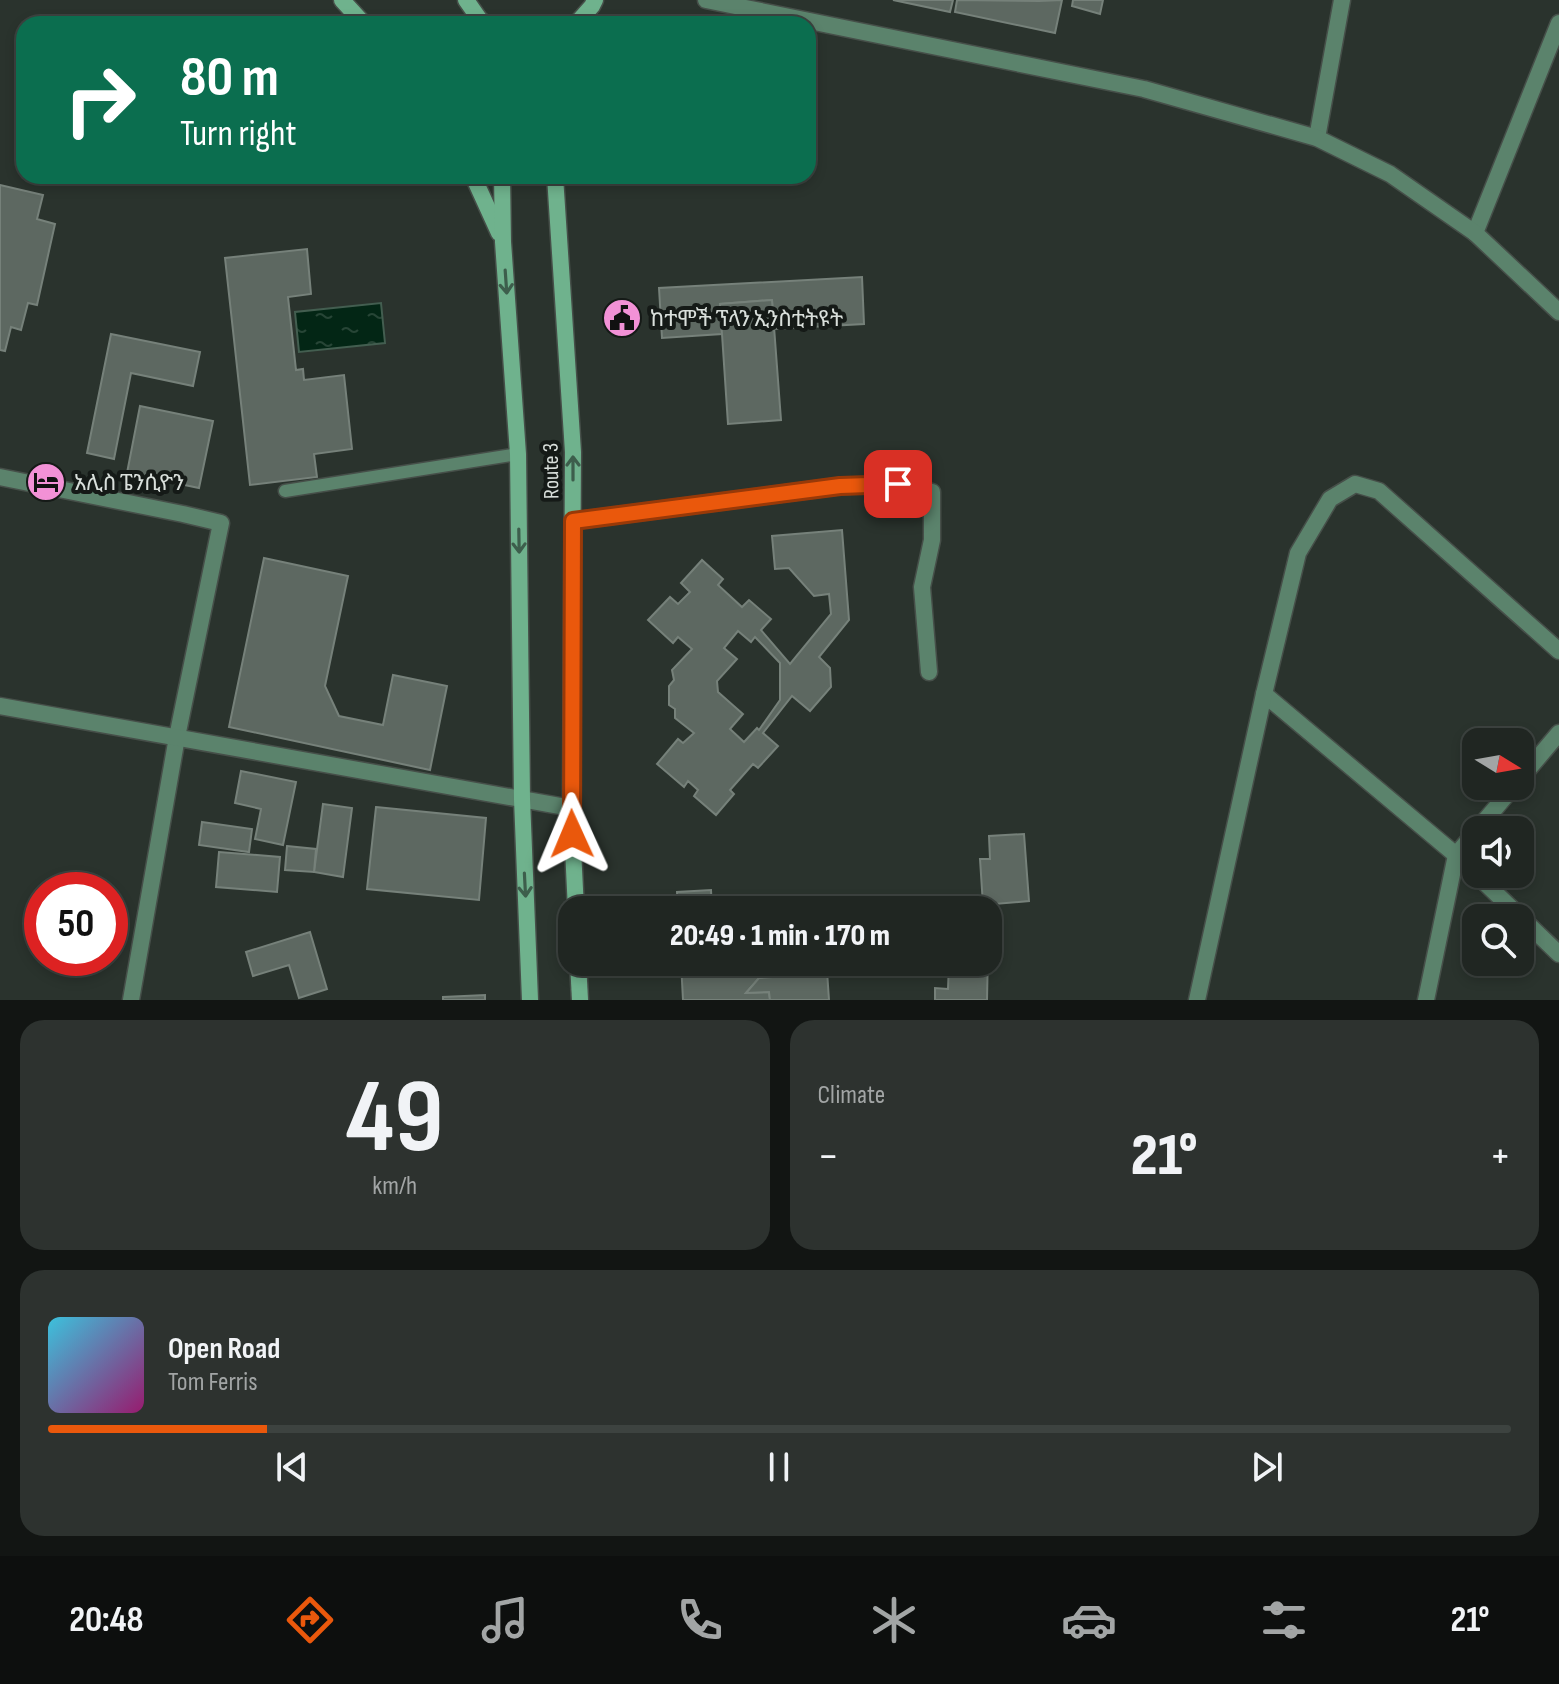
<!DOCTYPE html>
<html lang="en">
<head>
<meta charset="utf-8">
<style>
	:root { --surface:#202622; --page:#2d322f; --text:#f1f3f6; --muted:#a2a5a5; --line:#3d4340; --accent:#ea580c }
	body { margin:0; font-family:"Sofia Sans Condensed","Noto Sans Ethiopic",sans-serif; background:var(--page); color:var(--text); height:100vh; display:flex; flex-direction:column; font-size:30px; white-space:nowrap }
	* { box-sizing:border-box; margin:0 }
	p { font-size:26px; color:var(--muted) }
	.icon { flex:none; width:44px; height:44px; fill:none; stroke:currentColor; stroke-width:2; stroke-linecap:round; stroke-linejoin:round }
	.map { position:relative; height:1000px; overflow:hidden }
	.panel { display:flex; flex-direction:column; gap:20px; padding:20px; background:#121513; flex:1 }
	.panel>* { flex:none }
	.banner { position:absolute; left:16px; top:16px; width:800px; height:168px; border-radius:24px; box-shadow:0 4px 12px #0003,0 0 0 2px var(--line); background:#0b6e4f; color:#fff; overflow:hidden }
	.needle { width:52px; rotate:101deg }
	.controls { position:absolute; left:1462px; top:728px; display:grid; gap:16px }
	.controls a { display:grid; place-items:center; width:72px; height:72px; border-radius:16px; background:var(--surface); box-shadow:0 4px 12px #0003,0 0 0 2px var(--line); font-size:40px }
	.speed { position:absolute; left:24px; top:872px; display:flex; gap:16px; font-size:40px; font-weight:700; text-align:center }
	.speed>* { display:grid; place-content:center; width:104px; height:104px; border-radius:50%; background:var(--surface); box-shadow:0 4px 12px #0003,0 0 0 2px var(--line); line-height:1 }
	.speed .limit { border:12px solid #d22; background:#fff; color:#111 }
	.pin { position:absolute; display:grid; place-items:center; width:68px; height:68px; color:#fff; margin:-34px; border-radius:16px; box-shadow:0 4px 12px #0006 }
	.me { position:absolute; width:88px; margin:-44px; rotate:359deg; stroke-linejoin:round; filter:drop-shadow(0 0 6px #0008) }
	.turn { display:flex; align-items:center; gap:28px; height:168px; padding:0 32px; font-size:36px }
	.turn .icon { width:104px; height:104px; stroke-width:2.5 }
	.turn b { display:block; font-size:56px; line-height:68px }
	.big { font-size:60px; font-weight:800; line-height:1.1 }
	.panel .tile { flex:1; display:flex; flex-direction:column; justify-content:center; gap:12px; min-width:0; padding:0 28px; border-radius:24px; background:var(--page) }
	.panel .dial { align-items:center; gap:0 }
	.dial b { font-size:104px; line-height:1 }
	.song { display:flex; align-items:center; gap:24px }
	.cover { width:96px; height:96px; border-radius:12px; background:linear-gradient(135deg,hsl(190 70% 55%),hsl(320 70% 35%)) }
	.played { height:8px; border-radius:4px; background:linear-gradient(90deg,var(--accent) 15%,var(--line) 15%) }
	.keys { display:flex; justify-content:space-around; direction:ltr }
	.heat { display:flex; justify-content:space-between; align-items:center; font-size:44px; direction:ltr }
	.panel .tiles { flex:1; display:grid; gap:20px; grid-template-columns:1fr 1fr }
	.tile:last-child { grid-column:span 2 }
	.trip { position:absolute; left:558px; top:896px; width:444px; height:80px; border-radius:24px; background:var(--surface); box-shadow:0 4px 12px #0003,0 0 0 2px var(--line); font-weight:800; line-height:80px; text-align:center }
	.menu { display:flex; height:128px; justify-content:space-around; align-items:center; background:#0d0f0e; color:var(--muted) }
	.menu .icon { width:56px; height:56px }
	.menu .current { color:var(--accent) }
	.menu b { font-size:36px; color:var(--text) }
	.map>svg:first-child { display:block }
</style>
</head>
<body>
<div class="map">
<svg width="1559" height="1000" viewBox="0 0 1559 1000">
	<defs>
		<pattern id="water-ripples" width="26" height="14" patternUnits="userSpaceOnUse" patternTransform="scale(2)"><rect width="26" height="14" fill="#032615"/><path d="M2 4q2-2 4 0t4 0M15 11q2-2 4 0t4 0" fill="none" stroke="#274536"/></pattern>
	</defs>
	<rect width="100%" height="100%" fill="#2a332d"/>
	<polygon fill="url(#water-ripples)" stroke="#435e50" stroke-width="2" points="381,303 385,343 299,352 295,312"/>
	<g fill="#5d6861" stroke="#76817a" stroke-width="2" fill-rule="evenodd">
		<polygon points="893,0 953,0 950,12"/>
		<polygon points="957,0 1039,1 1062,0 1055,33 955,12"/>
		<polygon points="1073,0 1103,0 1100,14 1072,6"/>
		<polygon points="0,185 43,195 37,219 55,224 37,305 28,303 21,330 11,327 5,351 0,350"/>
		<polygon points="307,249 311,294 288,297 296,370 303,369 304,380 344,375 352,449 314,454 317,477 250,485 225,258"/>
		<polygon points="862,277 864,324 774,329 772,300 720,304 722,334 662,338 659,288"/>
		<polygon points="772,300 781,420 728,424 720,304"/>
		<polygon points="111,334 200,352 193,386 131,373 114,459 87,453"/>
		<polygon points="140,406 213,421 199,488 127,473"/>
		<path d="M842,530l7,90 -30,37 11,11 1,19 -21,24 -18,-15 -29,37 15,13 -20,22 -5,-4 -23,26 4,4 -18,21 -22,-19 4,-6 -10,-9 -4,6 -27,-23 21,-25 5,4 11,-10 -19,-15v-9l-6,-4v-19l5,-6 -2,-10 20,-21 -14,-12 -5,6 -25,-23 22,-23 8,7 12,-12 -9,-9 21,-23 21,19 -5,6 24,22 7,-7 22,19 -10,11 29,34 41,-50 -2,-20 -15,2 -25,-28 -14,1 -3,-33zM738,631l13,11 4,-5 25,26v37l-21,30 -2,-2 -13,14 -14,-13 13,-15 -25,-22 -1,-11 20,-22 -13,-11z"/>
		<polygon points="264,558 348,576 325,686 339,716 383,725 393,675 447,686 430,770 229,727"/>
		<polygon points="241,771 296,782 283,845 255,839 261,809 235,803"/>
		<polygon points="323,804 352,808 343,877 314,872"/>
		<polygon points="376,807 486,818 479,900 367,889"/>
		<polygon points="202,822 252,829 249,852 199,845"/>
		<polygon points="1024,834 1029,901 983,905 980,859 990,859 989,836"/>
		<polygon points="287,846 316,849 314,872 285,870"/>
		<polygon points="219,852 280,857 277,892 216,887"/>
		<polygon points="711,890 712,910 678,910 677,892"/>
		<polygon points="757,907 799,908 799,910 757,910"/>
		<polygon points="310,932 327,989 299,998 289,965 253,976 246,952"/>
		<polygon points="988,951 987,1000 935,1000 935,988 948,989 949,962 988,962"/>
		<polygon points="681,962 715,962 715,970 723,962 773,962 746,993 769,992 770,1000 683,1000"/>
		<polygon points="796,962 815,962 827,971 829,1000 770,1000 769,992 746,993 759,978 786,976"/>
		<polygon points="485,995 485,1000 443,1000 443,997"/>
	</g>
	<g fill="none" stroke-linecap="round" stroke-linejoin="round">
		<defs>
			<polyline id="service" points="285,491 518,454"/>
			<g id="minor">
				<polyline points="1317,138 1342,0"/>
				<polyline points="1475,233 1559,23"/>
				<polyline points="0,477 183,514 221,523 177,737 131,1000"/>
				<polyline points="573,521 840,486 898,484 932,492 932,540 922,587 929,672"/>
				<polyline points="1264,694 1456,855 1559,954"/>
				<polyline points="0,706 571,808"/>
				<polyline points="1520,779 1559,733"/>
				<polyline points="1477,830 1514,786"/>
				<polyline points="1197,1000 1264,694 1298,553 1330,499 1355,484 1379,491 1559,651"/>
				<polyline points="1426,1000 1456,855 1476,831"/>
			</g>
			<polyline id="tertiary" points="706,0 1144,89 1317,138 1390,174 1475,233 1559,312"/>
			<g id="secondary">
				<polyline points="342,0 364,24"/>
				<polyline points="466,0 480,20 486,24"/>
				<polyline points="576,24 592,6 595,0"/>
				<polyline points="473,176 499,233"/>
				<polyline points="502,176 503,242 518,454 522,799 530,1000"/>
				<polyline points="555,176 573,452 571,808 576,910"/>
				<polyline points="578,962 580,1000"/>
			</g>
		</defs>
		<use href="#service" stroke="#464f49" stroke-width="15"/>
		<use href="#minor" stroke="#464f49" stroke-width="19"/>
		<use href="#tertiary" stroke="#464f49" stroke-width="19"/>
		<use href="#secondary" stroke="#464f49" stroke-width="19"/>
		<use href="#service" stroke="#5b836c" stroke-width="12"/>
		<use href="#minor" stroke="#5b836c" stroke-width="16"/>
		<use href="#tertiary" stroke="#5b836c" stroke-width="16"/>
		<use href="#secondary" stroke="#6fb28d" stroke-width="16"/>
	</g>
	<defs><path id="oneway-shaft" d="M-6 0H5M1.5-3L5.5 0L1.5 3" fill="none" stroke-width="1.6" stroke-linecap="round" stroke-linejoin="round" transform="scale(2)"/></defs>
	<g stroke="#3d5e4c">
		<use href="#oneway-shaft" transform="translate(506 282) rotate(86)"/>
		<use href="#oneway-shaft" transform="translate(573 468) rotate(-90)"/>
		<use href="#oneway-shaft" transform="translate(519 541) rotate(89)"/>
		<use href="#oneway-shaft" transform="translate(525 885) rotate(87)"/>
	</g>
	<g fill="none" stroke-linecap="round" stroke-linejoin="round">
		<defs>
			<polyline id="route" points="572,834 573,521 840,486 898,484"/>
		</defs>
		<use href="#route" stroke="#983908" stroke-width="20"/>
		<use href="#route" stroke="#ea580c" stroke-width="14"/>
	</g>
	<defs>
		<symbol id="civic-disc" viewBox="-11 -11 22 22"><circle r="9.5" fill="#f291d6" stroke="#151a17"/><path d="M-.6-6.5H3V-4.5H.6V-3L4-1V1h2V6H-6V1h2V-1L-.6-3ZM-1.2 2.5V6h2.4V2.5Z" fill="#111"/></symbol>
		<symbol id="hotel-disc" viewBox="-11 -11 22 22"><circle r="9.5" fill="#f291d6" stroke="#151a17"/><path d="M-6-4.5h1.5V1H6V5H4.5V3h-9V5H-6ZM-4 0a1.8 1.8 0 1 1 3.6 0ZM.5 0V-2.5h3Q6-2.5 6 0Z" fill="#111"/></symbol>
	</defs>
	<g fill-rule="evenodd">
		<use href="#civic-disc" x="600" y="296" width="44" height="44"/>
		<use href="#hotel-disc" x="24" y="460" width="44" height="44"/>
	</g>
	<g text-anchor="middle" stroke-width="8" stroke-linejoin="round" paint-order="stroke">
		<g font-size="22" fill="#d9dfdb" stroke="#151a17" text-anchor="start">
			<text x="650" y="326">ከተሞች ፕላን ኢንስቲትዩት</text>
			<text x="74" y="490">አሊስ ፔንሲዮን</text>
		</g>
		<g font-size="22" fill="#d9dfdb" stroke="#151a17">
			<text transform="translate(550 471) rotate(-91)" y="8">Route 3</text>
		</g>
	</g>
</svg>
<div class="controls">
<a><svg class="needle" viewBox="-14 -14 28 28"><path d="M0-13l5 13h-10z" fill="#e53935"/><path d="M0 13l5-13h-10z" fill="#a2a5a5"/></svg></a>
<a><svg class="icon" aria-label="sound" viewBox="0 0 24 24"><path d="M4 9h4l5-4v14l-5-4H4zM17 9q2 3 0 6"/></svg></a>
<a><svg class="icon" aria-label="search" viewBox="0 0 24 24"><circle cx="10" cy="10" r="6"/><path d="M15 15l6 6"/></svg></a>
</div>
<div class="speed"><div class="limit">50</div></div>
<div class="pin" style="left:898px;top:484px;background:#d93025"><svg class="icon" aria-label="arrive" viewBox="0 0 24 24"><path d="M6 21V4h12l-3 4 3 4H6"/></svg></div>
<svg class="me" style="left:572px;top:834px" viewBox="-20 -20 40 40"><path d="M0-17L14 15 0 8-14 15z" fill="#ea580c" stroke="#fff" stroke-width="4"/></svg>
<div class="trip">20:49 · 1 min · 170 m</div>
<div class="banner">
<div class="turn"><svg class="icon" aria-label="right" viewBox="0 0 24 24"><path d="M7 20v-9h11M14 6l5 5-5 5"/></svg><div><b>80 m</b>Turn right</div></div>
</div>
</div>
<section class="panel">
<div class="tiles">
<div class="tile dial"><b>49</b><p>km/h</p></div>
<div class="tile"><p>Climate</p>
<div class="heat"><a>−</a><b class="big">21°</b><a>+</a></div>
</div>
<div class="tile">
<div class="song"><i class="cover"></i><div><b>Open Road</b><p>Tom Ferris</p></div></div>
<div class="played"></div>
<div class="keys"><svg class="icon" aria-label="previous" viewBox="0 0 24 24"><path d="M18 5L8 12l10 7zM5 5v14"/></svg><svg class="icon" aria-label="pause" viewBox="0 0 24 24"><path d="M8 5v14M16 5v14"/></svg><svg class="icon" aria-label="next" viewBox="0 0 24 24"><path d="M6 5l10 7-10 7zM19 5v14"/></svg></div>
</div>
</div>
</section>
<nav class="menu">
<b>20:48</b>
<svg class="icon current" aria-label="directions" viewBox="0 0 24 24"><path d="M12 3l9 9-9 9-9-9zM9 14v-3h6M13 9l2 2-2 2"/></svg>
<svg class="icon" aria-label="music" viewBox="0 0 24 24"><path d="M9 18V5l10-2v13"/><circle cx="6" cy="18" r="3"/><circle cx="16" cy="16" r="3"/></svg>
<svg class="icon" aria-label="phone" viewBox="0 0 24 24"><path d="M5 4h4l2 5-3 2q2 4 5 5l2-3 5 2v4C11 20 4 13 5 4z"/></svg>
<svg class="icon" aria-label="climate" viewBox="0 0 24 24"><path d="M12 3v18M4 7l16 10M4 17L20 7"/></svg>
<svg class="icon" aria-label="car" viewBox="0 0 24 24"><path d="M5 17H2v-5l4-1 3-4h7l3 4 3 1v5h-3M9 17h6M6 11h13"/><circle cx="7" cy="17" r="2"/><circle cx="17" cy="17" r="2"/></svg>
<svg class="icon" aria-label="filters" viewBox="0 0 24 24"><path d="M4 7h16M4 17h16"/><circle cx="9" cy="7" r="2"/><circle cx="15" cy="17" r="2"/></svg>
<b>21°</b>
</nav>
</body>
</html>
